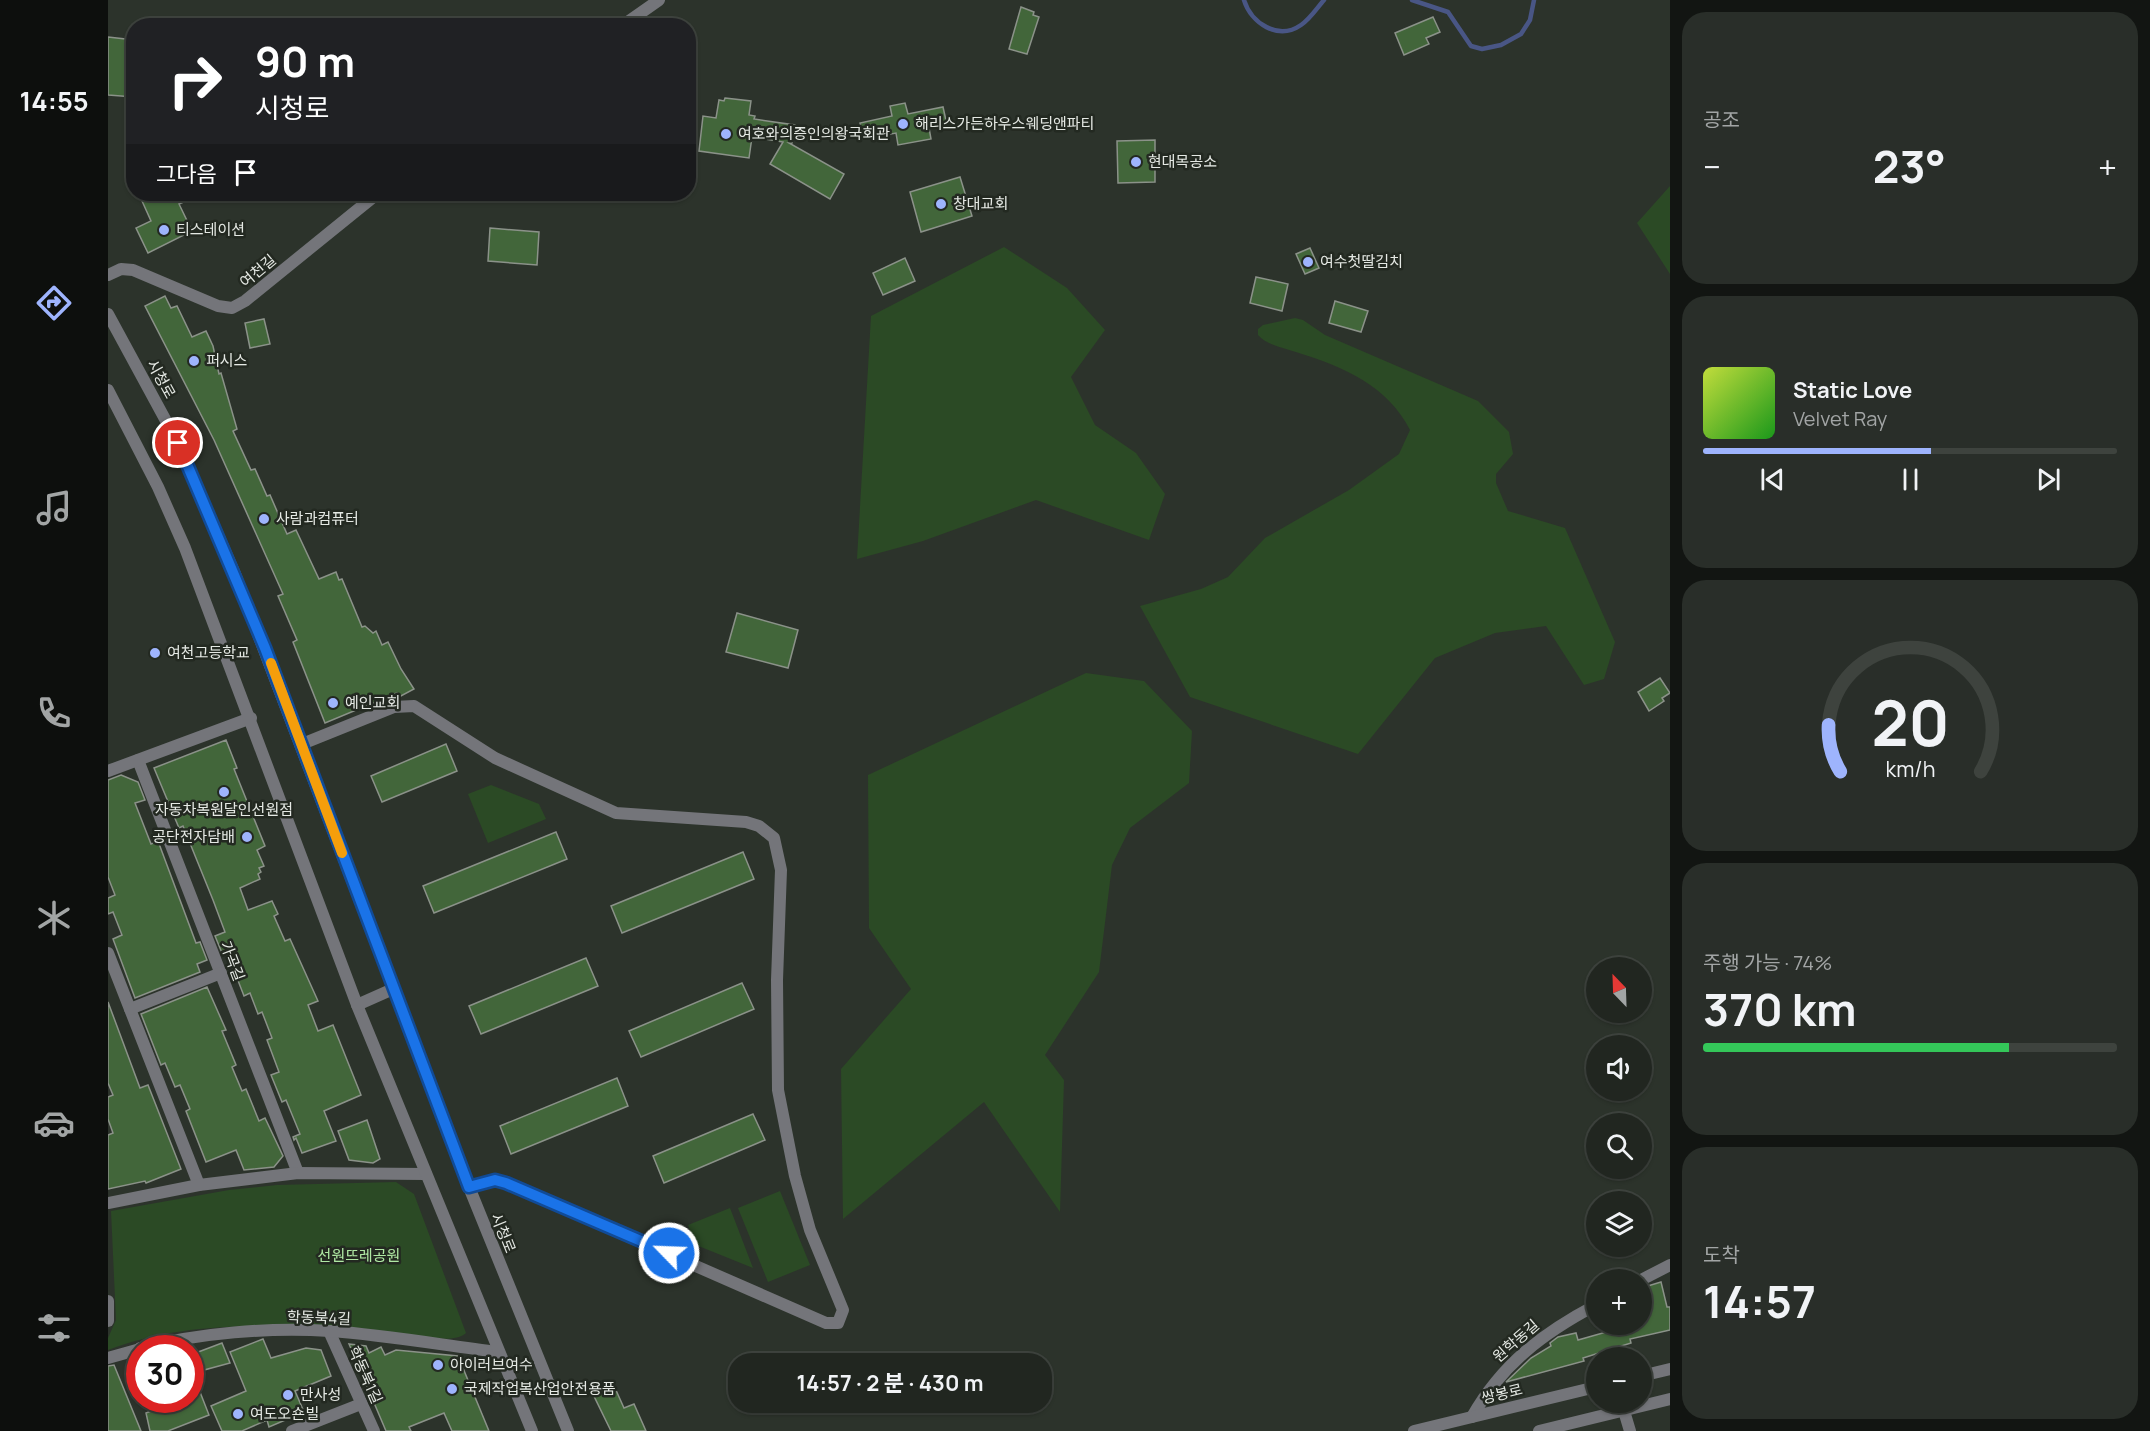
<!DOCTYPE html>
<html lang="ko">
<head>
<meta charset="utf-8">
<style>
	:root { --surface:#212620; --page:#292e29; --text:#f1f3f6; --muted:#a2a5a5; --line:#3e433e; --accent:#9eb4fd }
	body { margin:0; font-family:Manrope,"Noto Sans KR",sans-serif; background:var(--page); color:var(--text); height:100vh; display:flex; flex-direction:column; font-size:22px; white-space:nowrap }
	* { box-sizing:border-box; margin:0 }
	p { font-size:20px; color:var(--muted) }
	.icon { flex:none; width:33px; height:33px; fill:none; stroke:currentColor; stroke-width:2; stroke-linecap:round; stroke-linejoin:round }
	.map { position:relative; flex:1; overflow:hidden }
	.side { display:flex; flex-direction:column; gap:12px; padding:12px; background:#121512; width:480px }
	.side>* { flex:none }
	.banner { position:absolute; left:18px; top:18px; width:570px; height:183px; border-radius:24px; box-shadow:0 2px 4px #0004,0 0 0 2px var(--line); background:#202124; color:#fff; overflow:hidden }
	.needle { width:39px; rotate:337deg }
	.tools { position:absolute; left:1478px; top:957px; display:grid; gap:12px }
	.tools a { display:grid; place-items:center; width:66px; height:66px; border-radius:50%; background:var(--surface); box-shadow:0 2px 4px #0004,0 0 0 2px var(--line); font-size:30px }
	.speed { position:absolute; left:18px; top:1335px; display:flex; gap:12px; font-size:30px; font-weight:700; text-align:center }
	.speed>* { display:grid; place-content:center; width:78px; height:78px; border-radius:50%; background:var(--surface); box-shadow:0 2px 4px #0004,0 0 0 2px var(--line); line-height:1 }
	.speed .limit { border:9px solid #d22; background:#fff; color:#111 }
	.pin { position:absolute; display:grid; place-items:center; width:51px; height:51px; color:#fff; margin:-26px; border:3px solid #fff; border-radius:50%; box-shadow:0 2px 6px #0007 }
	.me { position:absolute; width:66px; margin:-33px; rotate:294deg; stroke-linejoin:round; filter:drop-shadow(0 0 4px #0008) }
	.turn { display:flex; align-items:center; gap:21px; height:126px; padding:0 30px; font-size:27px }
	.turn .icon { width:78px; height:78px; stroke-width:2.5 }
	.turn b { display:block; font-size:42px; line-height:51px }
	.then { display:flex; align-items:center; height:57px; padding:0 30px; background:#0003; gap:12px; font-size:22px }
	.big { font-size:45px; font-weight:700; line-height:1.1 }
	.side .card { flex:1; display:flex; flex-direction:column; justify-content:center; gap:9px; min-width:0; padding:0 21px; border-radius:24px; background:var(--page) }
	.side .dial { align-items:center; gap:0 }
	.dial svg { height:156px; overflow:visible; fill:none; stroke:var(--line); stroke-width:7; stroke-linecap:round; text-anchor:middle }
	.dial text { fill:var(--text); stroke:none }
	.song { display:flex; align-items:center; gap:18px }
	.cover { width:72px; height:72px; border-radius:9px; background:linear-gradient(135deg,hsl(70 70% 55%),hsl(120 70% 35%)) }
	.played { height:6px; border-radius:3px; background:linear-gradient(90deg,var(--accent) 55%,var(--line) 55%) }
	.keys { display:flex; justify-content:space-around; direction:ltr }
	.heat { display:flex; justify-content:space-between; align-items:center; font-size:33px; direction:ltr }
	.charge { height:9px; border-radius:4px; background:linear-gradient(90deg,#34c759 74%,var(--line) 0) }
	.trip { position:absolute; left:620px; top:1353px; width:324px; height:60px; border-radius:24px; background:var(--surface); box-shadow:0 2px 4px #0004,0 0 0 2px var(--line); font-weight:700; line-height:60px; text-align:center }
	main { display:flex; flex:1; min-height:0 }
	.tabs { display:flex; flex-direction:column; width:108px; justify-content:space-around; align-items:center; background:#0d0f0d; color:var(--muted) }
	.tabs .icon { width:42px; height:42px }
	.tabs .active { color:var(--accent) }
	.tabs b { font-size:27px; color:var(--text) }
	.map>svg:first-child { display:block }
</style>
</head>
<body>
<main>
<nav class="tabs">
<b>14:55</b>
<svg class="icon active" aria-label="directions" viewBox="0 0 24 24"><path d="M12 3l9 9-9 9-9-9zM9 14v-3h6M13 9l2 2-2 2"/></svg>
<svg class="icon" aria-label="music" viewBox="0 0 24 24"><path d="M9 18V5l10-2v13"/><circle cx="6" cy="18" r="3"/><circle cx="16" cy="16" r="3"/></svg>
<svg class="icon" aria-label="phone" viewBox="0 0 24 24"><path d="M5 4h4l2 5-3 2q2 4 5 5l2-3 5 2v4C11 20 4 13 5 4z"/></svg>
<svg class="icon" aria-label="climate" viewBox="0 0 24 24"><path d="M12 3v18M4 7l16 10M4 17L20 7"/></svg>
<svg class="icon" aria-label="car" viewBox="0 0 24 24"><path d="M5 17H2v-5l4-1 3-4h7l3 4 3 1v5h-3M9 17h6M6 11h13"/><circle cx="7" cy="17" r="2"/><circle cx="17" cy="17" r="2"/></svg>
<svg class="icon" aria-label="filters" viewBox="0 0 24 24"><path d="M4 7h16M4 17h16"/><circle cx="9" cy="7" r="2"/><circle cx="15" cy="17" r="2"/></svg>
</nav>
<div class="map">
<svg width="1562" height="1431" viewBox="0 0 1562 1431">
	<rect width="100%" height="100%" fill="#2c332b"/>
	<g fill="#2b4a25">
		<polygon points="1562,186 1562,274 1529,223"/>
		<polygon points="896,247 959,288 997,330 963,377 987,425 1028,453 1057,494 1041,540 928,500 815,541 749,559 763,316"/>
		<path d="M1187,318l8,2 22,15 153,66 31,31 4,22 -17,20v9l12,28 57,17 50,114 -11,37 -20,6 -38,-59 -51,7 -60,25 -77,96 -168,-57 -50,-91 61,-17 27,-12 37,-39 84,-48 50,-36 11,-24c-22,-44 -66,-63 -111,-77 -14,-5 -31,-7 -41,-18v-6l5,-4z"/>
		<polygon points="978,673 1036,681 1084,731 1081,783 1022,828 1004,865 991,972 937,1055 956,1080 952,1212 876,1102 735,1219 733,1069 803,989 761,928 760,775"/>
		<polygon points="383,785 431,804 438,819 380,843 360,794"/>
		<path d="M288,1182l18,12 52,139c-14,13 -59,0 -79,-1 -93,-5 -190,-16 -279,18v-12l8,-18 -5,-109 118,-21 48,-5z"/>
		<polygon points="672,1191 702,1265 660,1282 630,1208"/>
		<polygon points="622,1208 645,1268 588,1245 580,1225"/>
	</g>
	<g fill="none" stroke-linecap="round" stroke-linejoin="round">
		<g stroke="#495685" stroke-width="4.5">
			<path d="M1136,0c7,23 34,41 57,25 9,-6 16,-17 23,-25"/>
			<polyline points="1304,0 1340,12 1363,46 1374,49 1393,45 1413,34 1422,20 1426,0"/>
		</g>
	</g>
	<g fill="#42663a" stroke="#8b9289" stroke-width="1.5">
		<polygon points="913,7 926,12 925,15 931,17 919,54 901,49"/>
		<polygon points="1325,17 1332,32 1318,38 1321,44 1296,55 1287,33"/>
		<polygon points="0,37 26,40 26,97 0,95"/>
		<polygon points="617,98 643,101 641,115 647,116 646,119 687,125 684,143 681,143 736,174 722,199 662,164 675,142 644,137 641,158 591,151 595,116 608,118 611,100 616,101"/>
		<polygon points="797,103 800,114 835,107 839,125 821,128 823,139 790,145 788,133 755,139 752,123 784,116 782,106"/>
		<polygon points="1047,140 1047,182 1010,183 1009,141"/>
		<polygon points="852,177 864,216 813,232 802,192"/>
		<polygon points="50,194 94,194 71,204 84,231 40,253 28,228 43,221 34,201"/>
		<polygon points="382,228 431,232 429,265 380,261"/>
		<polygon points="1202,248 1211,268 1197,274 1188,254"/>
		<polygon points="797,258 807,281 775,295 765,273"/>
		<polygon points="1148,277 1180,284 1174,311 1142,303"/>
		<polygon points="57,296 63,308 69,306 84,337 98,331 105,346 111,374 113,373 129,429 125,431 143,470 147,469 159,496 162,495 179,534 188,530 211,579 228,572 231,580 234,579 254,627 257,626 265,633 268,631 274,645 280,642 293,669 306,689 291,697 289,693 217,723 185,642 189,640 170,596 175,594 106,440 37,306"/>
		<polygon points="1227,301 1260,311 1253,332 1221,323"/>
		<polygon points="156,319 162,344 142,348 137,323"/>
		<polygon points="629,613 690,630 680,668 618,652"/>
		<polygon points="1552,678 1562,693 1554,698 1556,701 1541,711 1530,692"/>
		<polygon points="118,740 129,768 126,769 157,846 149,850 156,866 151,868 153,872 150,874 152,879 132,888 140,910 164,901 170,914 166,916 177,941 182,939 210,1001 200,1005 210,1031 225,1025 253,1095 216,1111 228,1141 194,1153 188,1138 186,1140 185,1137 192,1134 178,1100 174,1102 163,1075 171,1072 159,1040 164,1038 154,1012 150,1014 142,993 136,996 124,965 116,952 114,953 107,936 117,932 105,900 75,826 71,828 46,768"/>
		<polygon points="338,744 349,771 274,802 263,776"/>
		<polygon points="13,775 30,782 37,800 27,803 43,844 50,841 88,943 92,942 99,960 89,964 92,972 27,998 5,939 14,935 5,912 0,914 0,898 7,895 0,877 0,780"/>
		<polygon points="448,832 459,859 326,913 315,886"/>
		<polygon points="635,852 646,879 514,933 503,906"/>
		<polygon points="478,958 490,986 373,1034 361,1006"/>
		<polygon points="634,983 646,1009 533,1057 521,1031"/>
		<polygon points="99,987 118,1030 114,1031 128,1065 124,1067 134,1091 138,1089 151,1121 157,1118 175,1156 166,1167 136,1170 128,1150 98,1162 78,1111 82,1109 72,1085 67,1087 57,1063 53,1065 33,1014"/>
		<polygon points="0,1002 32,1088 40,1085 73,1169 38,1183 37,1181 0,1189 0,1135 5,1133 0,1119 0,1097 5,1095 0,1083"/>
		<polygon points="509,1078 520,1106 403,1154 392,1126"/>
		<polygon points="645,1114 657,1140 556,1183 545,1156"/>
		<polygon points="259,1120 272,1159 265,1163 241,1160 230,1131"/>
		<polygon points="1553,1282 1559,1307 1562,1307 1562,1330 1522,1339 1523,1343 1475,1358 1476,1361 1398,1382 1423,1358 1443,1346 1442,1343 1450,1337 1468,1333 1470,1340 1509,1329 1508,1324 1533,1324 1533,1288"/>
		<polygon points="155,1339 163,1358 198,1348 213,1350 223,1376 187,1391 196,1412 161,1427 159,1420 134,1431 114,1431 103,1406 138,1391 122,1352"/>
		<polygon points="114,1343 122,1363 96,1370 94,1365 90,1366 85,1354"/>
		<polygon points="241,1344 258,1346 261,1353 273,1347 277,1355 288,1350 350,1356 381,1431 344,1431 336,1413 301,1427 303,1431 278,1431"/>
		<polygon points="6,1365 33,1431 0,1431 0,1366"/>
		<polygon points="495,1382 507,1388 516,1408 526,1404 538,1431 503,1431 482,1388"/>
		<polygon points="92,1392 101,1415 60,1431 42,1431 38,1413 73,1400 82,1400 82,1396"/>
	</g>
	<g fill="none" stroke-linecap="round" stroke-linejoin="round">
		<g stroke="#74757a" stroke-width="12">
			<polyline points="514,26 551,0"/>
			<polyline points="0,275 13,269 25,270 110,306 124,308 137,301 269,194"/>
			<polyline points="194,744 286,707 306,706 387,758 508,813 638,822 651,826 666,838 673,870 669,980 670,1090 687,1176 702,1230 735,1310 730,1323 718,1323 398,1183 387,1180 361,1187"/>
			<polyline points="30,760 190,1173"/>
			<polyline points="0,771 143,718"/>
			<polyline points="0,953 91,1185"/>
			<polyline points="22,1009 113,973"/>
			<polyline points="0,1203 91,1185 190,1173 318,1174"/>
			<polyline points="1533,1280 1562,1265"/>
			<polyline points="0,1301 0,1321"/>
			<polyline points="221,1331 266,1431"/>
			<path d="M32,1348c60,-15 128,-21 190,-17 56,4 112,14 168,21"/>
			<polyline points="0,1358 32,1349"/>
			<polyline points="1516,1411 1522,1431"/>
			<path d="M1364,1417c30,-53 71,-84 124,-112"/>
			<polyline points="184,1431 253,1404"/>
		</g>
		<g stroke="#74757a" stroke-width="12">
			<polyline points="0,314 70,443 127,574 361,1187 460,1431"/>
			<polyline points="0,390 50,487 77,548 249,1005 424,1431"/>
			<polyline points="249,1005 285,989"/>
			<polyline points="1533,1376 1562,1369"/>
			<polyline points="1306,1431 1488,1387"/>
			<polyline points="1431,1431 1562,1399"/>
		</g>
	</g>
	<g fill="none" stroke-linecap="round" stroke-linejoin="round">
		<defs>
			<polyline id="route" points="70,443 157,648 361,1187 387,1180 398,1183 561,1253"/>
		</defs>
		<use href="#route" stroke="#114b97" stroke-width="15"/>
		<use href="#route" stroke="#1a73e8" stroke-width="10"/>
		<polyline stroke="#f59e0b" stroke-width="10" points="163,663 234,853"/>
	</g>
	<g fill="#9eb4fd" stroke="#232921" stroke-width="2">
		<circle cx="795" cy="124" r="6"/>
		<circle cx="618" cy="134" r="6"/>
		<circle cx="1028" cy="162" r="6"/>
		<circle cx="833" cy="204" r="6"/>
		<circle cx="56" cy="230" r="6"/>
		<circle cx="1200" cy="262" r="6"/>
		<circle cx="86" cy="361" r="6"/>
		<circle cx="156" cy="519" r="6"/>
		<circle cx="47" cy="653" r="6"/>
		<circle cx="225" cy="703" r="6"/>
		<circle cx="116" cy="792" r="6"/>
		<circle cx="139" cy="837" r="6"/>
		<circle cx="330" cy="1365" r="6"/>
		<circle cx="344" cy="1389" r="6"/>
		<circle cx="180" cy="1395" r="6"/>
		<circle cx="130" cy="1414" r="6"/>
	</g>
	<g text-anchor="middle" stroke-width="5" stroke-linejoin="round" paint-order="stroke">
		<g font-size="15" fill="#e5e9e4" stroke="#232921" text-anchor="start">
			<text x="807" y="129">해리스가든하우스웨딩앤파티</text>
			<text x="630" y="139">여호와의증인의왕국회관</text>
			<text x="1040" y="167">현대목공소</text>
			<text x="845" y="209">창대교회</text>
			<text x="68" y="235">티스테이션</text>
			<text x="1212" y="267">여수첫딸김치</text>
			<text x="98" y="366">퍼시스</text>
			<text x="168" y="524">사람과컴퓨터</text>
			<text x="59" y="658">여천고등학교</text>
			<text x="237" y="708">예인교회</text>
			<text x="116" y="815" text-anchor="middle">자동차복원달인선원점</text>
			<text x="127" y="842" text-anchor="end">공단전자담배</text>
			<text x="342" y="1370">아이러브여수</text>
			<text x="356" y="1394">국제작업복산업안전용품</text>
			<text x="192" y="1400">만사성</text>
			<text x="142" y="1419">여도오숀빌</text>
		</g>
		<g font-size="15" fill="#e5e9e4" stroke="#232921">
			<text transform="translate(150 271) rotate(-40)" y="5">여천길</text>
			<text transform="translate(53 379) rotate(61)" y="5">시청로</text>
			<text transform="translate(124 961) rotate(69)" y="5">가곡길</text>
			<text transform="translate(395 1233) rotate(68)" y="5">시청로</text>
			<text transform="translate(211 1318) rotate(2)" y="5">학동북4길</text>
			<text transform="translate(1408 1341) rotate(-41)" y="5">원학동길</text>
			<text transform="translate(257 1375) rotate(66)" y="5">학동북1길</text>
			<text transform="translate(1394 1394) rotate(-14)" y="5">쌍봉로</text>
		</g>
		<g font-size="15" fill="#b0e9a4" stroke="#232921">
			<text x="251" y="1261">선원뜨레공원</text>
		</g>
	</g>
</svg>
<div class="tools">
<a><svg class="needle" viewBox="-14 -14 28 28"><path d="M0-13l5 13h-10z" fill="#e53935"/><path d="M0 13l5-13h-10z" fill="#a2a5a5"/></svg></a>
<a><svg class="icon" aria-label="sound" viewBox="0 0 24 24"><path d="M4 9h4l5-4v14l-5-4H4zM17 9q2 3 0 6"/></svg></a>
<a><svg class="icon" aria-label="search" viewBox="0 0 24 24"><circle cx="10" cy="10" r="6"/><path d="M15 15l6 6"/></svg></a>
<a><svg class="icon" aria-label="layers" viewBox="0 0 24 24"><path d="M12 4l9 5-9 5-9-5zM3 14l9 5 9-5"/></svg></a>
<a>+</a>
<a>−</a>
</div>
<div class="speed"><div class="limit">30</div></div>
<div class="pin" style="left:70px;top:443px;background:#d93025"><svg class="icon" aria-label="arrive" viewBox="0 0 24 24"><path d="M6 21V4h12l-3 4 3 4H6"/></svg></div>
<svg class="me" style="left:561px;top:1253px" viewBox="-20 -20 40 40"><circle r="17" fill="#1a73e8" stroke="#fff" stroke-width="3"/><path d="M0-11L8 9 0 5-8 9z" fill="#fff"/></svg>
<div class="trip">14:57 · 2 분 · 430 m</div>
<div class="banner">
<div class="turn"><svg class="icon" aria-label="right" viewBox="0 0 24 24"><path d="M7 20v-9h11M14 6l5 5-5 5"/></svg><div><b>90 m</b>시청로</div></div>
<div class="then">그다음<svg class="icon" aria-label="arrive" viewBox="0 0 24 24"><path d="M6 21V4h12l-3 4 3 4H6"/></svg></div>
</div>
</div>
<section class="side">
<div class="card"><p>공조</p>
<div class="heat"><a>−</a><b class="big">23°</b><a>+</a></div>
</div>
<div class="card">
<div class="song"><i class="cover"></i><div><b>Static Love</b><p>Velvet Ray</p></div></div>
<div class="played"></div>
<div class="keys"><svg class="icon" aria-label="previous" viewBox="0 0 24 24"><path d="M18 5L8 12l10 7zM5 5v14"/></svg><svg class="icon" aria-label="pause" viewBox="0 0 24 24"><path d="M8 5v14M16 5v14"/></svg><svg class="icon" aria-label="next" viewBox="0 0 24 24"><path d="M6 5l10 7-10 7zM19 5v14"/></svg></div>
</div>
<div class="card dial"><svg viewBox="0 0 100 80">
<path d="M14 69A42 42 0 1 1 86 69"/>
<path d="M14 69A42 42 0 0 1 8 45" stroke="#9eb4fd"/>
<text x="50" y="56" font-size="32" font-weight="700">20</text>
<text x="50" y="72" font-size="11">km/h</text>
</svg></div>
<div class="card"><p>주행 가능 · 74%</p><b class="big">370 km</b><div class="charge"></div></div>
<div class="card"><p>도착</p><b class="big">14:57</b></div>
</section>
</main>
</body>
</html>
